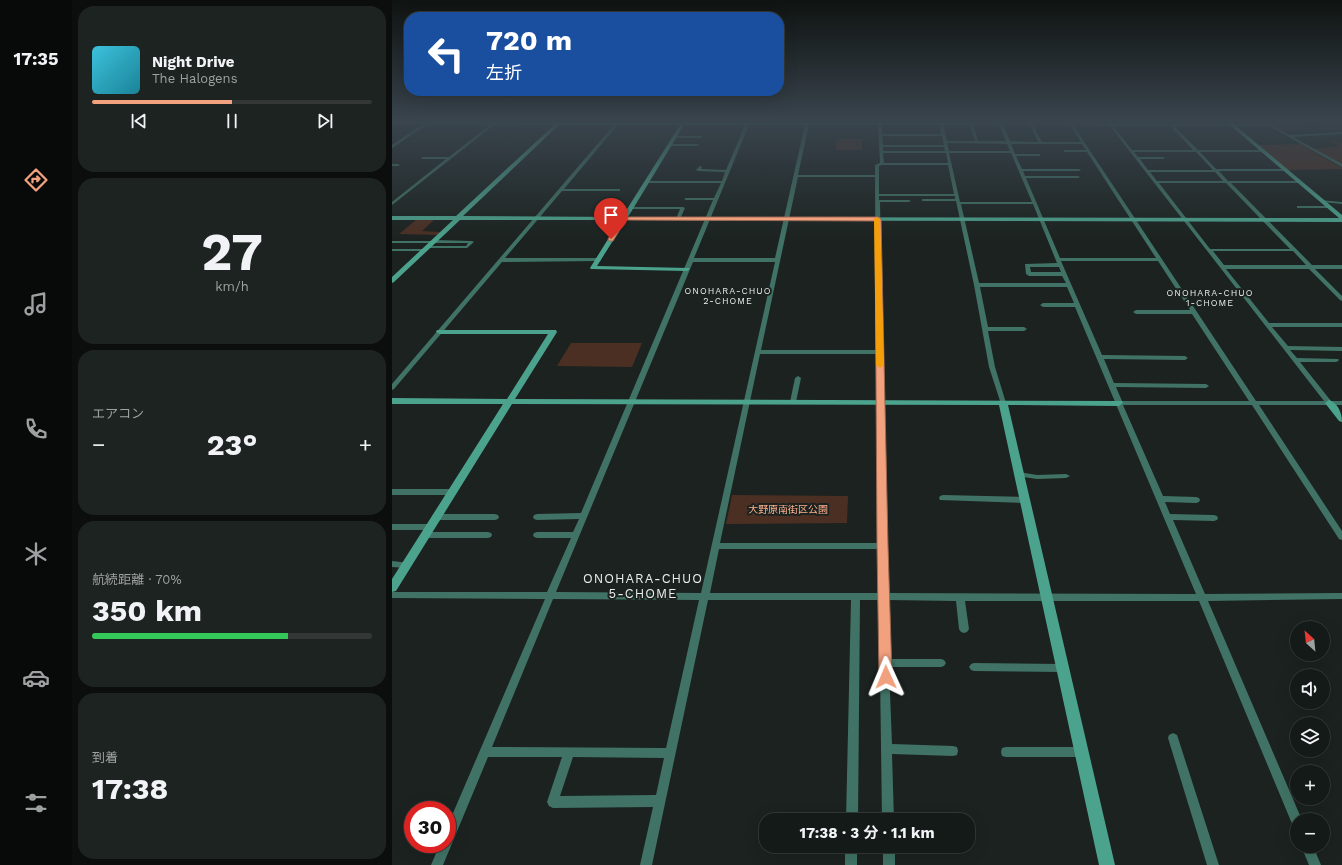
<!DOCTYPE html>
<html lang="ja">
<head>
<meta charset="utf-8">
<style>
	:root { --surface:#141a17; --page:#1d2320; --text:#f1f3f6; --muted:#9da1a1; --line:#333836; --accent:#f2a17e }
	body { margin:0; font-family:"Work Sans","Noto Sans JP",sans-serif; background:var(--page); color:var(--text); height:100vh; display:flex; flex-direction:column; font-size:15px; white-space:nowrap }
	* { box-sizing:border-box; margin:0 }
	p { font-size:13px; color:var(--muted) }
	.icon { flex:none; width:22px; height:22px; fill:none; stroke:currentColor; stroke-width:2; stroke-linecap:round; stroke-linejoin:round }
	.map { position:relative; flex:1; overflow:hidden }
	.details { display:flex; flex-direction:column; gap:6px; padding:6px; background:#0b0e0d; width:320px }
	.details>* { flex:none }
	.banner { position:absolute; left:12px; top:12px; width:380px; height:84px; border-radius:16px; box-shadow:0 4px 16px #0002,0 0 0 1px var(--line); background:#1a4fa0; color:#fff; overflow:hidden }
	.needle { width:26px; rotate:333deg }
	.buttons { position:absolute; left:898px; top:621px; display:grid; gap:8px }
	.buttons a { display:grid; place-items:center; width:40px; height:40px; border-radius:50%; background:var(--surface); box-shadow:0 4px 16px #0002,0 0 0 1px var(--line); font-size:20px }
	.speed { position:absolute; left:12px; top:801px; display:flex; gap:8px; font-size:20px; font-weight:700; text-align:center }
	.speed>* { display:grid; place-content:center; width:52px; height:52px; border-radius:50%; background:var(--surface); box-shadow:0 4px 16px #0002,0 0 0 1px var(--line); line-height:1 }
	.speed .limit { border:6px solid #d22; background:#fff; color:#111 }
	.pin { position:absolute; display:grid; place-items:center; width:34px; height:34px; color:#fff; margin:-41px -17px; border-radius:50% 50% 50% 0; rotate:-45deg; box-shadow:0 0 4px #0007 }
	.pin .icon { rotate:45deg }
	.me { position:absolute; width:44px; margin:-22px; rotate:359deg; stroke-linejoin:round; filter:drop-shadow(0 0 3px #0008) }
	.turn { display:flex; align-items:center; gap:14px; height:84px; padding:0 16px; font-size:18px }
	.turn .icon { width:52px; height:52px; stroke-width:2.5 }
	.turn b { display:block; font-size:28px; line-height:34px }
	.big { font-size:30px; font-weight:700; line-height:1.1 }
	.details .widget { flex:1; display:flex; flex-direction:column; justify-content:center; gap:6px; min-width:0; padding:0 14px; border-radius:16px; background:var(--page) }
	.details .dial { align-items:center; gap:0 }
	.dial b { font-size:52px; line-height:1 }
	.song { display:flex; align-items:center; gap:12px }
	.cover { width:48px; height:48px; border-radius:6px; background:linear-gradient(135deg,hsl(190 70% 55%),hsl(190 70% 35%)) }
	.played { height:4px; border-radius:2px; background:linear-gradient(90deg,var(--accent) 50%,var(--line) 50%) }
	.keys { display:flex; justify-content:space-around; direction:ltr }
	.heat { display:flex; justify-content:space-between; align-items:center; font-size:22px; direction:ltr }
	.charge { height:6px; border-radius:3px; background:linear-gradient(90deg,#34c759 70%,var(--line) 0) }
	.trip { position:absolute; left:367px; top:813px; width:216px; height:40px; border-radius:16px; background:var(--surface); box-shadow:0 4px 16px #0002,0 0 0 1px var(--line); font-weight:700; line-height:40px; text-align:center }
	main { display:flex; flex:1; min-height:0 }
	.tabs { display:flex; flex-direction:column; width:72px; justify-content:space-around; align-items:center; background:#080a09; color:var(--muted) }
	.tabs .icon { width:28px; height:28px }
	.tabs .on { color:var(--accent) }
	.tabs b { font-size:18px; color:var(--text) }
	.map>svg:first-child { display:block }
</style>
</head>
<body>
<main>
<nav class="tabs">
<b>17:35</b>
<svg class="icon on" aria-label="directions" viewBox="0 0 24 24"><path d="M12 3l9 9-9 9-9-9zM9 14v-3h6M13 9l2 2-2 2"/></svg>
<svg class="icon" aria-label="music" viewBox="0 0 24 24"><path d="M9 18V5l10-2v13"/><circle cx="6" cy="18" r="3"/><circle cx="16" cy="16" r="3"/></svg>
<svg class="icon" aria-label="phone" viewBox="0 0 24 24"><path d="M5 4h4l2 5-3 2q2 4 5 5l2-3 5 2v4C11 20 4 13 5 4z"/></svg>
<svg class="icon" aria-label="climate" viewBox="0 0 24 24"><path d="M12 3v18M4 7l16 10M4 17L20 7"/></svg>
<svg class="icon" aria-label="car" viewBox="0 0 24 24"><path d="M5 17H2v-5l4-1 3-4h7l3 4 3 1v5h-3M9 17h6M6 11h13"/><circle cx="7" cy="17" r="2"/><circle cx="17" cy="17" r="2"/></svg>
<svg class="icon" aria-label="filters" viewBox="0 0 24 24"><path d="M4 7h16M4 17h16"/><circle cx="9" cy="7" r="2"/><circle cx="15" cy="17" r="2"/></svg>
</nav>
<section class="details">
<div class="widget">
<div class="song"><i class="cover"></i><div><b>Night Drive</b><p>The Halogens</p></div></div>
<div class="played"></div>
<div class="keys"><svg class="icon" aria-label="previous" viewBox="0 0 24 24"><path d="M18 5L8 12l10 7zM5 5v14"/></svg><svg class="icon" aria-label="pause" viewBox="0 0 24 24"><path d="M8 5v14M16 5v14"/></svg><svg class="icon" aria-label="next" viewBox="0 0 24 24"><path d="M6 5l10 7-10 7zM19 5v14"/></svg></div>
</div>
<div class="widget dial"><b>27</b><p>km/h</p></div>
<div class="widget"><p>エアコン</p>
<div class="heat"><a>−</a><b class="big">23°</b><a>+</a></div>
</div>
<div class="widget"><p>航続距離 · 70%</p><b class="big">350 km</b><div class="charge"></div></div>
<div class="widget"><p>到着</p><b class="big">17:38</b></div>
</section>
<div class="map">
<svg width="950" height="865" viewBox="0 0 950 865">
	<rect width="100%" height="100%" fill="#1b221f"/>
	<g fill="#4b2f23">
		<polygon points="873,120 905,120 921,128 888,130"/>
		<polygon points="910,120 942,120 950,124 950,129 928,130"/>
		<polygon points="445,139 470,139 470,150 443,150"/>
		<polygon points="937,141 950,142 950,165 921,149 947,146"/>
		<polygon points="908,144 950,168 950,169 895,170 865,145"/>
		<polygon points="24,220 42,220 30,231 49,232 46,235 7,234"/>
		<polygon points="179,343 250,343 240,367 165,366"/>
		<polygon points="340,495 456,496 455,523 334,524"/>
	</g>
	<g fill="none" stroke-linecap="round" stroke-linejoin="round">
		<g fill="#407365" fill-rule="evenodd">
			<polygon points="37,120 42,120 0,148 0,145"/>
			<polygon points="107,120 112,120 102,125 0,205 0,202 54,159 31,159 29,158 30,157 57,157 100,123"/>
			<polygon points="226,120 230,120 172,189 228,189 228,191 170,191 113,258 206,258 209,260 208,261 110,262 2,389 0,390 0,384"/>
			<path d="M355,120h4l-57,138h81l31,-138h4l-12,55h77v-10l5,-2 -2,-39 2,-1 2,1v10h59l-3,-14h4l5,21h28l-7,-21h4l1,3h26l-2,-3h4l1,3h27l-1,-1 2,-1 2,2h36l-2,-3h4l2,3h36l-3,-3h4l2,3 154,1 -1,-1 2,-1 24,13 52,-3v2l-49,3 49,27v3l-73,-41h-95l24,24h64l2,1 -2,1h-62l16,17h70v2h-67l9,10h72v2h-69l81,82h30v4h-27l27,27v5l-2,-1 -31,-31h-83l43,54h73v4h-70l16,19 54,1v4l-52,-1 7,8 41,1 1,1 -1,1 -2,1h-36l31,39h11v4h-83l83,126v9l-3,-1 -87,-134h-129l40,91 33,1 3,1 1,2 -1,2 -3,1 -31,-1 5,12 44,1 3,1 1,2 -1,2 -3,1 -41,-1 32,74 137,-1v6l-134,2 94,219h-5v8l-4,-2 -94,-225h-234l4,28 -2,3 -3,1 -3,-1 -2,-3 -3,-28 -68,-1 1,59h52l3,1 2,3 -2,3 -3,1h-52l3,77 61,2 4,1 1,4 -1,4 -4,1 -61,-2 2,66h-12l-3,-220h-19l-2,220h-12l5,-220h-143l-56,265h-12l13,-58 -100,1 -4,-2 -2,-4 15,-45h-74l-45,108h-12l9,-21h7v-17l98,-228 -153,-1v-6h155l24,-54h-34l-3,-1 -1,-2 1,-2 3,-1h36l6,-13 -42,1 -3,-1 -1,-2 1,-2 3,-1 44,-1 132,-313h-27l-2,-1 2,-1h28l7,-15h-74l-2,-1 2,-1h75l3,-9 -27,-1 -2,-1 4,-4 2,1 -1,2 25,1zM581,125h26l7,16h-28zM611,125h27l8,17 -28,-1zM641,125h37l11,17h-39zM681,125l37,1 214,275h-68zM721,126h57l23,24h-61zM490,136h60l2,9h-61zM555,143l60,1 3,7h-61zM619,144h71l4,6h-21l-2,1 2,1h22l69,106h-96l-34,-80h52l2,-1 -2,-1h-53l-2,-5h56l2,-1 -2,-1h-57l-6,-13h23l2,-1 -2,-1h-24zM491,147h61l1,4h-62zM742,152h62l17,18h-65l-8,-11h23l2,-1 -1,-1h-26zM491,153h63l2,10h-64zM557,153h62l21,49h-72zM490,165h66l6,29h-75v-28zM758,172h65l8,9h-66zM406,177h77l1,173h-115zM767,183h67l64,66h-80zM487,196h76v3h-32l-2,1 2,1h33l18,84 15,82 12,37 2,1 3,-2 -11,-36 -7,-36h36l3,-2 -3,-2h-36l-8,-40h87l7,16h-31l-3,2 3,2h32l121,287 -309,-1 -7,-391h29l2,-1 -2,-1h-30zM569,204h72l24,59 -32,1 1,10 3,2h33l4,7h-87zM821,251h80l13,14h-82zM669,261h97l32,49h-54l-3,2 3,2h56l57,87h-127l-6,-14 90,1 3,-2 -3,-2 -92,-1 -10,-24 81,1 3,-2 -3,-2 -83,-1zM301,262h82l-74,331 -145,-1zM638,267h29l2,5h-30zM368,354h116l2,189h-158zM327,549h159l1,44h-169zM161,599l146,1 -33,148 -174,-1zM181,757l91,1 -8,37 -96,1z"/>
			<polygon points="283,136 309,136 311,137 309,138 282,138"/>
			<polygon points="278,144 305,144 307,145 305,146 277,146 277,144"/>
			<polygon points="0,164 6,164 8,165 6,166 0,166"/>
			<polygon points="928,200 950,202 950,204 930,202 928,202"/>
			<polygon points="905,206 937,206 939,207 937,208 905,208"/>
			<polygon points="237,207 291,207 293,208 288,219 286,220 284,219 288,209 237,209"/>
			<polygon points="42,240 80,241 82,242 75,248 35,248 33,247 35,246 74,246 76,243 0,243 0,241 40,241"/>
			<polygon points="0,249 32,249 34,250 32,251 0,251"/>
			<polygon points="406,376 409,378 404,402 401,404 398,402 403,378"/>
			<polygon points="624,472 627,472 645,475 674,474 678,476 674,478 645,479 624,476 623,474"/>
			<polygon points="0,489 60,489 63,490 64,492 63,494 60,495 0,495"/>
			<polygon points="551,495 632,497 635,498 636,500 635,502 632,503 548,500 547,498 548,496"/>
			<polygon points="44,514 103,514 106,515 107,517 106,519 103,520 44,520 41,519 40,517 41,515"/>
			<polygon points="0,524 38,524 41,525 42,527 41,529 38,530 0,530"/>
			<polygon points="33,532 96,532 99,533 100,535 99,537 96,538 33,538 30,537 29,535 30,533"/>
			<polygon points="0,561 18,563 19,565 18,567 15,568 0,567"/>
			<polygon points="582,663 670,664 673,665 675,668 673,671 670,672 582,671 579,670 577,667 579,664"/>
			<polygon points="781,733 785,735 786,738 827,865 815,865 776,738 777,735"/>
			<polygon points="614,747 689,747 693,748 694,752 693,756 689,757 614,757 610,756 609,752 610,748"/>
			<rect x="453" y="846" width="12" height="19"/>
			<rect x="491" y="846" width="12" height="19"/>
			<polygon points="909,846 921,846 929,865 917,865"/>
		</g>
		<g fill="#4ca38d" fill-rule="evenodd">
			<path d="M166,120h4v2h119l2,-2h4l-1,2 285,1 2,1 -2,1h-287l-56,92 711,1 -115,-98h5l113,95v7l-716,-2 -29,46 92,2 1,1 -3,2 -96,-2 -1,-1 30,-48h-160l-66,62 -2,1v-6l61,-57h-61v-4h64l98,-91 -162,-1v-2h164zM167,125h121l-58,92 -159,-1z"/>
			<polygon points="45,330 164,330 165,332 123,399 730,401 731,403 727,406 616,405 723,865 707,865 607,405 120,404 4,591 0,592 0,579 111,404 0,404 0,398 115,399 156,334 48,334 44,332"/>
			<path d="M937,400c9,3 13,13 13,22l-3,-1 -14,-18z"/>
		</g>
	</g>
	<linearGradient id="sky" x2="0" y2="1"><stop stop-color="#0f1311"/><stop offset="0.5" stop-color="#39444d"/><stop offset="1" stop-color="#39444d" stop-opacity="0"/></linearGradient>
	<rect width="950" height="241" fill="url(#sky)"/>
	<polygon fill="#f2a17e" stroke="#9d6952" points="230,217 486,217 489,219 496,546 500,677 498,681 494,683 489,681 487,677 485,546 483,221 234,220 221,241 217,241 216,239"/>
	<polygon fill="#f59e0b" points="485,217 488,219 492,365 488,368 484,365 482,219"/>
	<g text-anchor="middle" stroke-width="4" stroke-linejoin="round" paint-order="stroke">
		<g font-size="9" letter-spacing="1" fill="#e9edec" stroke="#1b221f">
			<text x="336" y="294">ONOHARA-CHUO<tspan x="336" dy="10">2-CHOME</tspan></text>
			<text x="818" y="296">ONOHARA-CHUO<tspan x="818" dy="10">1-CHOME</tspan></text>
		</g>
		<g font-size="10" fill="#ffaf8e" stroke="#1b221f">
			<text x="396" y="513">大野原南街区公園</text>
		</g>
		<g font-size="13" letter-spacing="1" fill="#e9edec" stroke="#1b221f">
			<text x="251" y="583">ONOHARA-CHUO<tspan x="251" dy="15">5-CHOME</tspan></text>
		</g>
	</g>
</svg>
<div class="buttons">
<a><svg class="needle" viewBox="-14 -14 28 28"><path d="M0-13l5 13h-10z" fill="#e53935"/><path d="M0 13l5-13h-10z" fill="#9da1a1"/></svg></a>
<a><svg class="icon" aria-label="sound" viewBox="0 0 24 24"><path d="M4 9h4l5-4v14l-5-4H4zM17 9q2 3 0 6"/></svg></a>
<a><svg class="icon" aria-label="layers" viewBox="0 0 24 24"><path d="M12 4l9 5-9 5-9-5zM3 14l9 5 9-5"/></svg></a>
<a>+</a>
<a>−</a>
</div>
<div class="speed"><div class="limit">30</div></div>
<div class="pin" style="left:219px;top:239px;background:#d93025"><svg class="icon" aria-label="arrive" viewBox="0 0 24 24"><path d="M6 21V4h12l-3 4 3 4H6"/></svg></div>
<svg class="me" style="left:494px;top:677px" viewBox="-20 -20 40 40"><path d="M0-17L14 15 0 8-14 15z" fill="#f2a17e" stroke="#fff" stroke-width="4"/></svg>
<div class="trip">17:38 · 3 分 · 1.1 km</div>
<div class="banner">
<div class="turn"><svg class="icon" aria-label="left" viewBox="0 0 24 24"><path d="M17 20v-9H6M10 6l-5 5 5 5"/></svg><div><b>720 m</b>左折</div></div>
</div>
</div>
</main>
</body>
</html>
